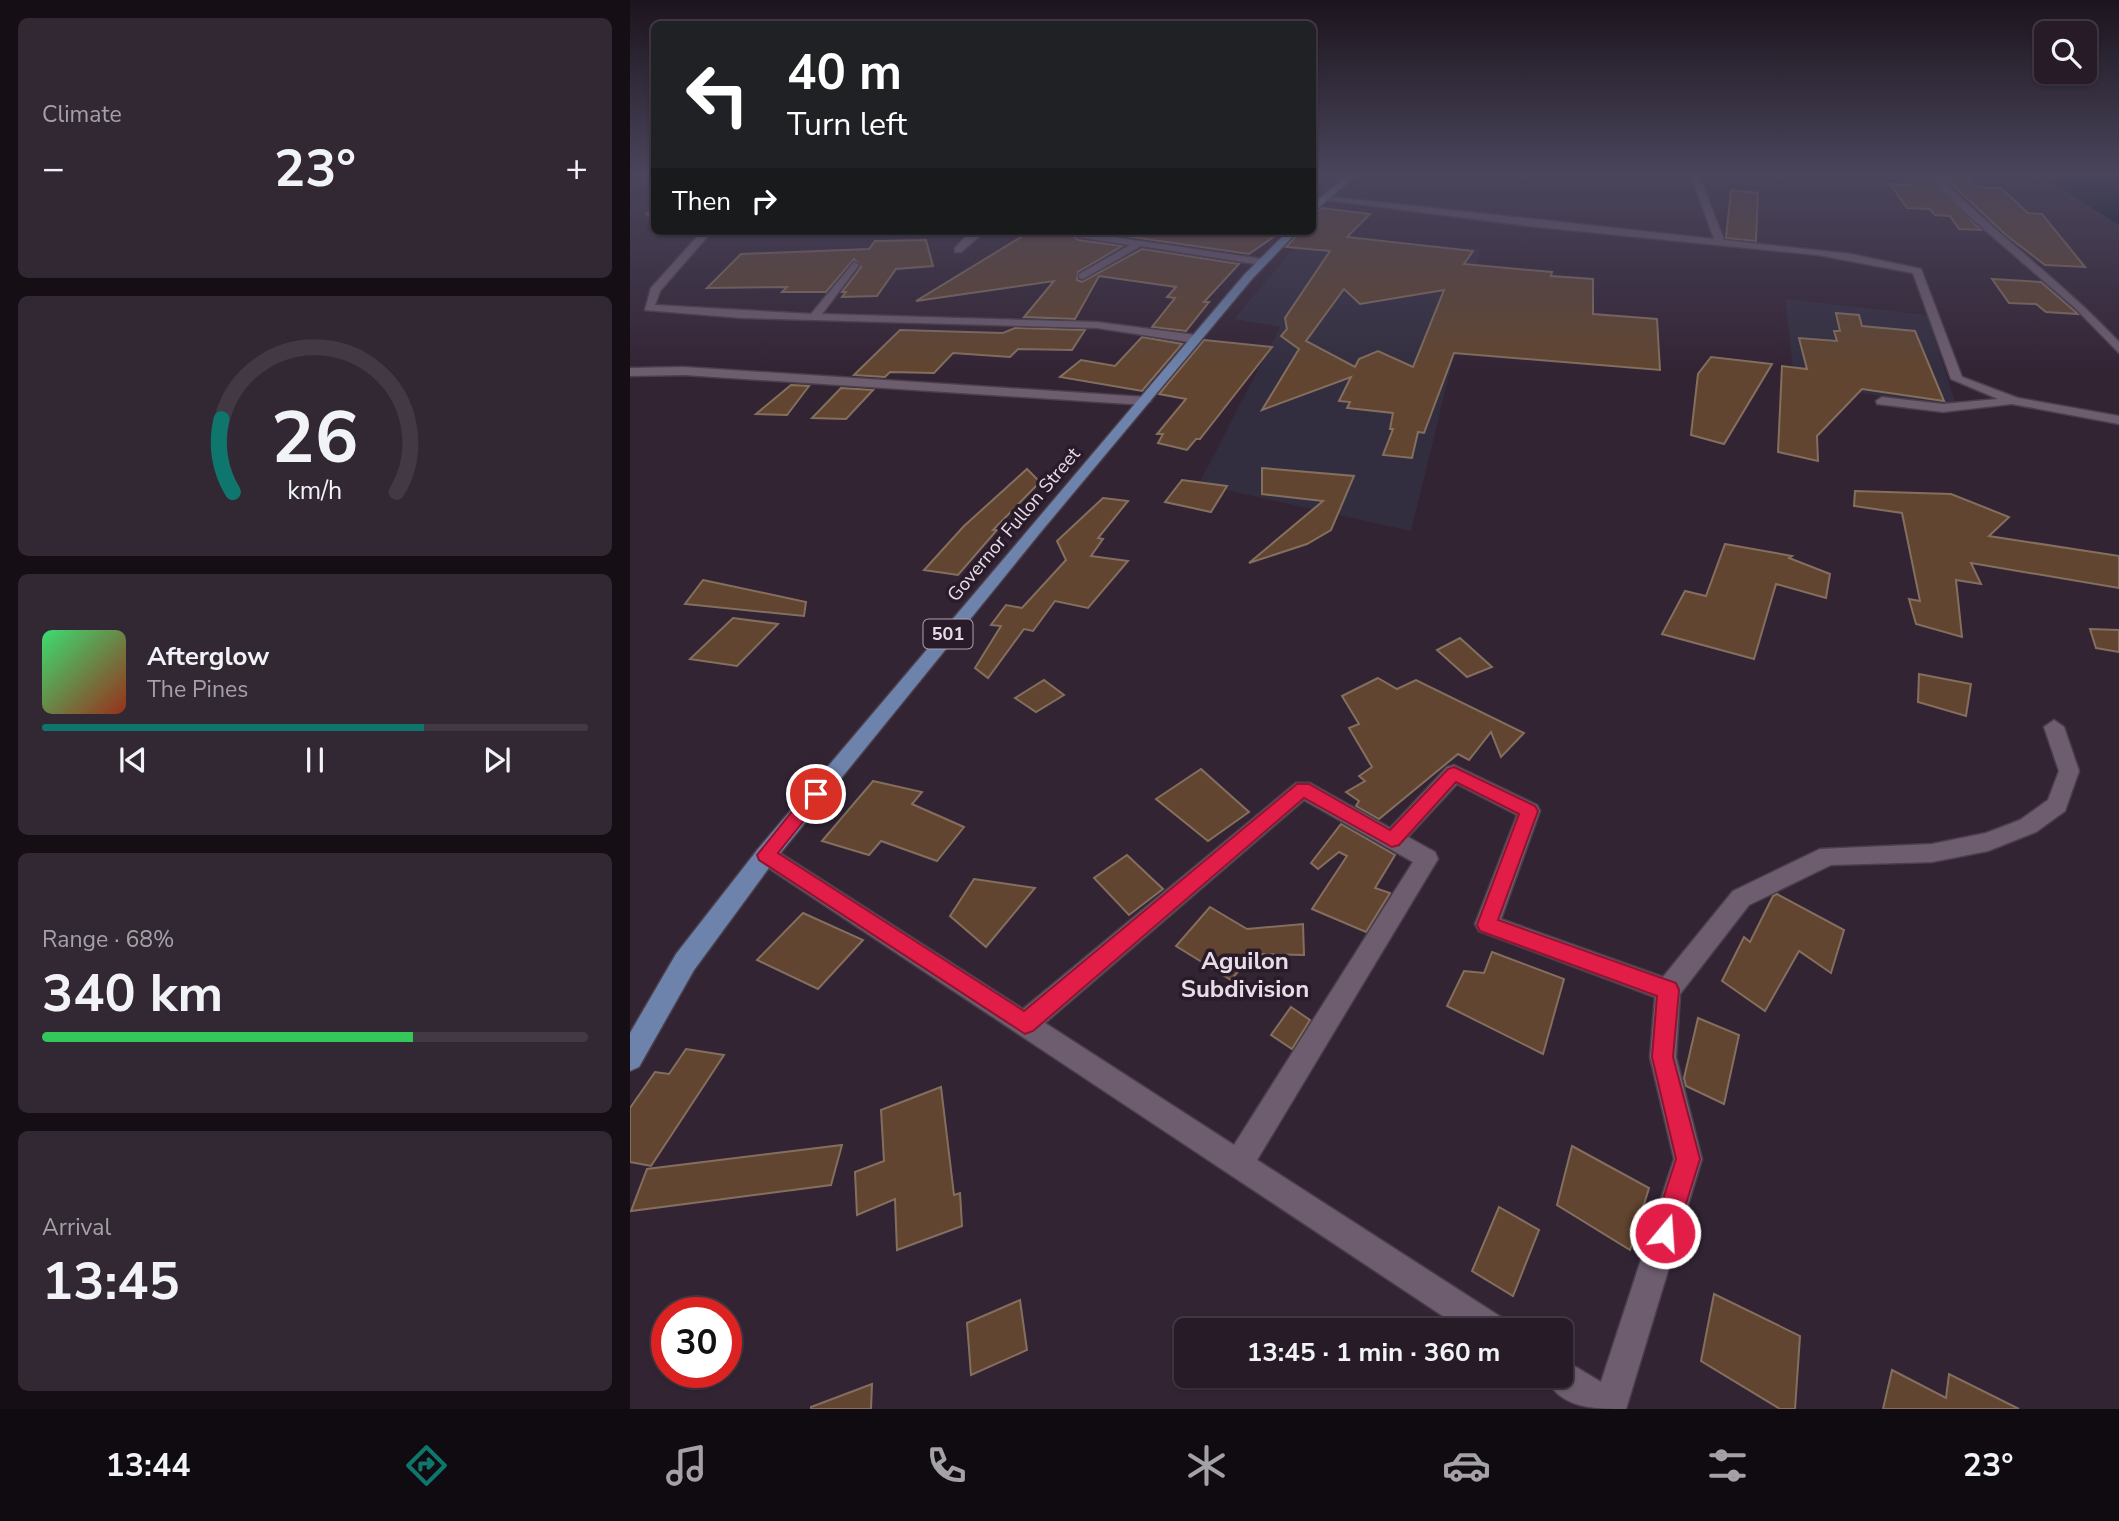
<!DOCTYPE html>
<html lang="en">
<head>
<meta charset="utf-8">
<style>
	:root { --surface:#261b27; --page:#322833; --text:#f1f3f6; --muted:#a4a1a7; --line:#423944; --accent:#0f766e }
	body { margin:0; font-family:"Nunito Sans",sans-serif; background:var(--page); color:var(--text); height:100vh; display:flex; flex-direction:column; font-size:26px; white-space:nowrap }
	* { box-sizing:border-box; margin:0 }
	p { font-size:23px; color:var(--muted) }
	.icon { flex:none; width:38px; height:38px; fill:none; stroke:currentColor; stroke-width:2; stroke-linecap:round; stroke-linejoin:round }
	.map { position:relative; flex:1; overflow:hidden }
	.drawer { display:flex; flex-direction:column; gap:18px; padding:18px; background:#150f15; width:630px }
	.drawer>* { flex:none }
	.top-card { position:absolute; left:21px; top:21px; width:665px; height:214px; border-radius:10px; box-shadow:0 2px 5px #0004,0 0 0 2px var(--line); background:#202124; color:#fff; overflow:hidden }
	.tools { position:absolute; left:1404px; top:21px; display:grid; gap:14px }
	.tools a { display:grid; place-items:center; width:63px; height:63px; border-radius:10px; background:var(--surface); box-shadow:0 2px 5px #0004,0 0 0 2px var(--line); font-size:35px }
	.speed { position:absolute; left:21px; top:1297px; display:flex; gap:14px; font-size:35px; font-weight:700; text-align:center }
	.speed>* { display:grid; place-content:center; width:91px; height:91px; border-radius:50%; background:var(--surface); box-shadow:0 2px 5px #0004,0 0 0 2px var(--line); line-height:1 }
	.speed .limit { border:10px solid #d22; background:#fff; color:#111 }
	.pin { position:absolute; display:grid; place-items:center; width:60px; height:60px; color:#fff; margin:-30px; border:4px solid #fff; border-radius:50%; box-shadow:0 2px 7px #0007 }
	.me { position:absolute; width:77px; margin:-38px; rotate:18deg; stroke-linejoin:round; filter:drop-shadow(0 0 5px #0008) }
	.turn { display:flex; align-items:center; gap:24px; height:147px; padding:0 21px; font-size:32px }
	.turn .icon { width:91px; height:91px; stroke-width:2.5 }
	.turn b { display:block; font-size:49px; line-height:60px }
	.then { display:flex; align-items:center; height:66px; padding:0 21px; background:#0003; gap:14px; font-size:26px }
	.big { font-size:52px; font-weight:700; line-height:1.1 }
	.drawer .card { flex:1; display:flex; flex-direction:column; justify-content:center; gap:10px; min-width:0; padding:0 24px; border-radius:10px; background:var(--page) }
	.drawer .dial { align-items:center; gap:0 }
	.dial svg { height:182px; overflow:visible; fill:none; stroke:var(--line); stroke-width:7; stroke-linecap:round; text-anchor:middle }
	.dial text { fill:var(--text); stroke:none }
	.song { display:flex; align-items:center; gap:21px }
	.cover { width:84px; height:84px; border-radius:10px; background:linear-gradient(135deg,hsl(140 70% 55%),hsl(10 70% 35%)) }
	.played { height:7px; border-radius:4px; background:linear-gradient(90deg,var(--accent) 70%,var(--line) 70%) }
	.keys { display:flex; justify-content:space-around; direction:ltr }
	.heat { display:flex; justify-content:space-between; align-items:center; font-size:38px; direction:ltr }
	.charge { height:10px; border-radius:5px; background:linear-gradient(90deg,#34c759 68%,var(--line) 0) }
	.trip { position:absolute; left:544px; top:1318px; width:399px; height:70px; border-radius:10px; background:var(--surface); box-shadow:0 2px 5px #0004,0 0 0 2px var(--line); font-weight:700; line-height:70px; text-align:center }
	.dock { display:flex; height:112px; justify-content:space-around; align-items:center; background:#0f0b10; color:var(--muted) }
	.dock .icon { width:49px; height:49px }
	.dock .active { color:var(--accent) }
	.dock b { font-size:32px; color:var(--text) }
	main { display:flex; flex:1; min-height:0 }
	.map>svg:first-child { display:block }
</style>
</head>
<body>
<main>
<section class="drawer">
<div class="card"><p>Climate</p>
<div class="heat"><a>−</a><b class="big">23°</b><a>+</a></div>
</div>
<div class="card dial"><svg viewBox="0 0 100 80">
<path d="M14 69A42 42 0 1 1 86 69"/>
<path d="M14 69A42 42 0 0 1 9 37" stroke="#0f766e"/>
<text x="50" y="56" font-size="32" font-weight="700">26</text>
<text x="50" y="72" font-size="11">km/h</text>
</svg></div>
<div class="card">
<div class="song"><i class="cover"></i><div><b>Afterglow</b><p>The Pines</p></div></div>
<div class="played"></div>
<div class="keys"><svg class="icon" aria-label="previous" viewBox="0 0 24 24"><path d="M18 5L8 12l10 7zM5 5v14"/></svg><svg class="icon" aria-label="pause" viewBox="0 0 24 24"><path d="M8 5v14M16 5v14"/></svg><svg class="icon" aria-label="next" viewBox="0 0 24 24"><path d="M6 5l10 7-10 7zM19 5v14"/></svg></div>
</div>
<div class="card"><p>Range · 68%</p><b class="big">340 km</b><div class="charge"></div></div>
<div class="card"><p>Arrival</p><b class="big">13:45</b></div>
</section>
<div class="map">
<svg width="1489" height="1409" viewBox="0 0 1489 1409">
	<rect width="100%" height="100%" fill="#332434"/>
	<g fill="#332e3f">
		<polygon points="676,234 850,249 781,531 569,484 650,327 604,319"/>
		<polygon points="1155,299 1297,315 1326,405 1165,385"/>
	</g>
	<polygon fill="#00121e" points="1408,173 1489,173 1489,225 1407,173"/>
	<g fill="#614530" stroke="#846f5f" stroke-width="2" fill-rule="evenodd">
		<polygon points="1270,173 1295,173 1351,230 1329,229 1320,216 1305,215 1300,209 1277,208 1260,184 1281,185"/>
		<polygon points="1310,173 1334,173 1345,187 1371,188 1398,213 1412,214 1455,267 1415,265 1376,235"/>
		<polygon points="1101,190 1128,193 1126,241 1096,238"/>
		<path d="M692,208l48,6 -23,23 126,14 -9,13 88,8 -1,4 42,3v35l64,5 3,51 -206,-17 -30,80 -6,-1 -6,26 -29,-3 10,-26h-3l3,-16 -46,-5 3,-6 -11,-1 12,-24 -89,33 37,-61 -18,-13 6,-7 -2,-11 45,-67 -44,-4 15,-16h11v-16zM714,289l16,15 84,-14 -31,77 -35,-16 -19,8 -4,8 -49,-26z"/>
		<polygon points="401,231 440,231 448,240 492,246 448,272 447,280 452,282 512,249 609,264 574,302 579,302 556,331 522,327 545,298 537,297 546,287 469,276 445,319 394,317 424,281 286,301"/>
		<polygon points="461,231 652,231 619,254"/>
		<polygon points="296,240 303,266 266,269 247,296 212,297 216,292 212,292 231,267 224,259 196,292 152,292 157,287 77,288 111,254 239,249 245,241"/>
		<polygon points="1362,279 1411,282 1448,314 1416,312 1406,304 1379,303"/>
		<polygon points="1206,313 1229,315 1232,326 1285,331 1314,401 1232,389 1187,436 1188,461 1148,452 1152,366 1177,369 1169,338 1207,341 1204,331 1210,331"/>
		<polygon points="385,328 455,330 442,350 388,349 380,357 323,353 304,373 260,372 255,377 224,375 270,330 373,333"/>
		<polygon points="512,337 552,344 512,391 430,377 451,360 485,366"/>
		<polygon points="574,340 642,347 570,439 566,439 557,450 528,443 533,434 527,434 556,399 529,394"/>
		<polygon points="1081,357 1142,364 1094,444 1061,435 1068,374"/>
		<polygon points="161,385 179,386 157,415 126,414"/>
		<polygon points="211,388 243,390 216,419 182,418"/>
		<polygon points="632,468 724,476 701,530 677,544 619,563 693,501 632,494"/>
		<polygon points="397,469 410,482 363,530 367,530 328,575 294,570 334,526"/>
		<polygon points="552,480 597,486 581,512 535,502"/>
		<polygon points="1225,491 1321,494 1379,517 1359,536 1489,556 1489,588 1341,563 1351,584 1326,580 1332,637 1286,624 1279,599 1290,601 1272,513 1224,506"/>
		<polygon points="473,498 498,501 468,538 473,539 461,556 498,561 458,608 425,601 403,631 394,629 358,678 345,668 371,626 361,625 376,605 392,608 436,560 427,541"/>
		<polygon points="1095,544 1162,556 1159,558 1200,574 1196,598 1146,584 1124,659 1032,634 1055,591 1076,596"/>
		<polygon points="73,580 176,602 174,616 55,604"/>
		<polygon points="103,618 148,624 107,666 60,659"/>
		<polygon points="1460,629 1489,630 1489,652 1466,648"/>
		<polygon points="830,638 862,667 837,677 807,650"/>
		<polygon points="1289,674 1341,684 1336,716 1288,702"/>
		<polygon points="748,678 767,689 786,680 894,733 871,757 861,732 839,760 828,754 749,819 726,806 729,801 716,792 735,781 729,776 742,767 719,728 729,724 712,696"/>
		<polygon points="414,680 434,695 406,712 385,698"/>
		<polygon points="571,769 619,812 578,841 526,799"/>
		<polygon points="243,781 292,792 282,804 334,827 307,861 251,841 239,855 192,841"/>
		<polygon points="711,824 765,855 745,888 760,893 736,932 682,909 717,856 709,852 688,869 681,863"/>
		<polygon points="497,855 533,889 499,915 464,878"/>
		<polygon points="344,879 405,888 356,947 320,916"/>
		<polygon points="1147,894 1214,930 1201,973 1169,951 1135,1011 1092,981 1114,937 1120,942 1143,896"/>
		<polygon points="580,907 617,929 673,924 674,955 623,954 601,980 546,946"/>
		<polygon points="173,913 233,940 188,989 127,960"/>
		<polygon points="862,952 934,979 913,1054 817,1006 834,971 854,973"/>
		<polygon points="661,1007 680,1020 662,1049 641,1035"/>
		<polygon points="1068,1018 1109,1035 1094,1104 1056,1086 1054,1078"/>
		<polygon points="56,1049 94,1055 21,1166 0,1162 0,1108 25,1072 39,1074"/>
		<polygon points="311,1087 324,1195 330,1193 332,1226 267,1250 265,1199 227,1215 225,1172 254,1161 251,1110"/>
		<polygon points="212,1145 201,1185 1,1211 17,1169"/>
		<polygon points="942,1146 1019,1188 1000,1250 927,1205"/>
		<polygon points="869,1207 909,1230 883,1296 842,1271"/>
		<polygon points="1084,1294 1170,1336 1165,1409 1150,1409 1071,1361"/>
		<polygon points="390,1300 397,1350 341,1375 337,1323"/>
		<polygon points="1262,1370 1316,1398 1319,1374 1389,1409 1253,1409"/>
		<polygon points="242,1384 241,1409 181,1409 181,1407"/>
	</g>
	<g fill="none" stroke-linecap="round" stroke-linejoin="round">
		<defs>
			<g id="minor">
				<polygon points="1066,175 1070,178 1094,240 1221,254 1291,269 1332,377 1388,398 1489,416 1489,424 1382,404 1313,412 1247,404 1246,401 1252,397 1313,404 1368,399 1321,379 1283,273 1188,255 897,226 689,199 693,196 1084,239 1062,178"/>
				<polygon points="24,207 24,221 16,214"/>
				<polygon points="60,231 71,231 77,237 30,291 25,305 181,314 224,262 229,265 192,314 467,322 566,335 572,339 566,343 467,328 112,318 15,310 21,288 67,237"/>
				<polygon points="341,231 351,231 352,234 331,252 325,252 325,248"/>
				<polygon points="443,231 632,259 637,262 632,265 511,246 453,279 449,278 449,274 500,245 448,237"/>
				<polygon points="54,367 515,397 521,401 515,405 54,375 0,376 0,368"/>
				<path d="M1424,720l10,7 15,44 -14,40 -29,21 -48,19 -56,11 -101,3 -82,40 -69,89 -4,63 26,102 -76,250c-31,0 -67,0 -81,-33h16v-18l40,24 73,-223 -24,-102 5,-60 -176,-66 -4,-7 42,-109 -60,-31 -49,53 27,15 3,7 -181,301 247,159 5,11h-45l-706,-469 -3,-6 3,-6 8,-3 8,3 249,160 273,-226h14l80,45 57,-61 7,-2 83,40 3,6 -39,108 162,58 70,-86 87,-42 112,-5 54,-11 34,-13 28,-20 11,-29 -15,-44zM674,800l109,62 -179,283 -189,-122z"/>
			</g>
			<path id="tertiary" d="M1297,173h9c58,60 126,108 183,169v11l-45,-46 -111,-96z"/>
			<g id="primary">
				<polygon points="720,173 729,173 682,213 682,205"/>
				<polygon points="658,231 668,231 622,279 410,533 144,861 64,970 9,1067 0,1071 0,1033 46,954 128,849 614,275"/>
			</g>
		</defs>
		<use href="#minor" stroke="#4b3f4c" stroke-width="3"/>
		<use href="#tertiary" stroke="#4b3f4c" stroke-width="3"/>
		<use href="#primary" stroke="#4b3f4c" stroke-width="3"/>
		<use href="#minor" fill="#6e5d6f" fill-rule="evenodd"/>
		<use href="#tertiary" fill="#6e5d6f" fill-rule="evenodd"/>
		<use href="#primary" fill="#6d83ab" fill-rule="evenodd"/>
	</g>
	<linearGradient id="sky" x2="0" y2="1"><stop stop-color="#1c141d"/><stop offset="0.47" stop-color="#4a455c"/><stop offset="1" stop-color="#4a455c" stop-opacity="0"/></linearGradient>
	<rect width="1489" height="371" fill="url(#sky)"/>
	<polygon fill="#e11d48" stroke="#92132f" stroke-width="2" points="824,767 905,806 908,811 868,920 1046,983 1049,990 1043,1057 1070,1159 1044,1242 1035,1246 1026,1242 1022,1233 1046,1159 1022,1057 1027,996 850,931 847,925 889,814 826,782 769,845 762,847 674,798 403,1031 395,1034 129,860 127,855 180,789 192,789 195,794 192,798 148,853 394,1011 667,784 679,784 760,830 818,769"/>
	<g text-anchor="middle" stroke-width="7" stroke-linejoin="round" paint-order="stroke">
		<rect fill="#291b2a" stroke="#aea3ae" stroke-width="2" x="293.5" y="619.5" width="49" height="29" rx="5"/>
		<g font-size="18" font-weight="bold" fill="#e7dde7">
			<text x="318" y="640">501</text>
		</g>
		<g font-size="19" fill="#e7dde7" stroke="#291b2a">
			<text transform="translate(383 524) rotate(-50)" y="7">Governor Fullon Street</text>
		</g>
		<g font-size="24" font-weight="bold" fill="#e7dde7" stroke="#291b2a">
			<text x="615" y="969">Aguilon<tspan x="615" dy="28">Subdivision</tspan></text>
		</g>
	</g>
</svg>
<div class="tools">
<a><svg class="icon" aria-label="search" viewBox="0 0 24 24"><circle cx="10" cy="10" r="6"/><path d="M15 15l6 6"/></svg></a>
</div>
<div class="speed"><div class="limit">30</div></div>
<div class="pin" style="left:186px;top:794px;background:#d93025"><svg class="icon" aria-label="arrive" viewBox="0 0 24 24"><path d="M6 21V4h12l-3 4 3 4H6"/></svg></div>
<svg class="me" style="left:1035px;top:1233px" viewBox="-20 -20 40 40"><circle r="17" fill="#e11d48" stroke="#fff" stroke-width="3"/><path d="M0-11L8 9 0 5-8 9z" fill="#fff"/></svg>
<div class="trip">13:45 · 1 min · 360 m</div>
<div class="top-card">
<div class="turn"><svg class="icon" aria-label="left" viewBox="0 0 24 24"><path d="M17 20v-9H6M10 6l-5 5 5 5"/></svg><div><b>40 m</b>Turn left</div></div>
<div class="then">Then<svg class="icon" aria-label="right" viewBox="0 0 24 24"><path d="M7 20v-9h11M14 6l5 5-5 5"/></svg></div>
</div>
</div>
</main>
<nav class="dock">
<b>13:44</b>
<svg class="icon active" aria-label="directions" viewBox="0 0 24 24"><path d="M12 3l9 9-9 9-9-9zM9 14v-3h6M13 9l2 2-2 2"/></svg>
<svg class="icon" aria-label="music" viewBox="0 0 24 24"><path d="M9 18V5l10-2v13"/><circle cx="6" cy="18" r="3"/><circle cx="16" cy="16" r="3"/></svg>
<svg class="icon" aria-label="phone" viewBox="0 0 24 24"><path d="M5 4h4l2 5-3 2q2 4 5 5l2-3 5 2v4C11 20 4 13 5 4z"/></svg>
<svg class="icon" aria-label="climate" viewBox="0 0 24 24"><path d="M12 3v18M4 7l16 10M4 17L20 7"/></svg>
<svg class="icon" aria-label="car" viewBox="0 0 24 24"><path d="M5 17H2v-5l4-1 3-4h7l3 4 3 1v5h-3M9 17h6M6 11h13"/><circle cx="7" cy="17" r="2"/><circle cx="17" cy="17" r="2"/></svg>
<svg class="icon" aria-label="filters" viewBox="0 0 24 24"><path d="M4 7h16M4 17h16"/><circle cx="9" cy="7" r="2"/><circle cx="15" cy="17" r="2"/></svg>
<b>23°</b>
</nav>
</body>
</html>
